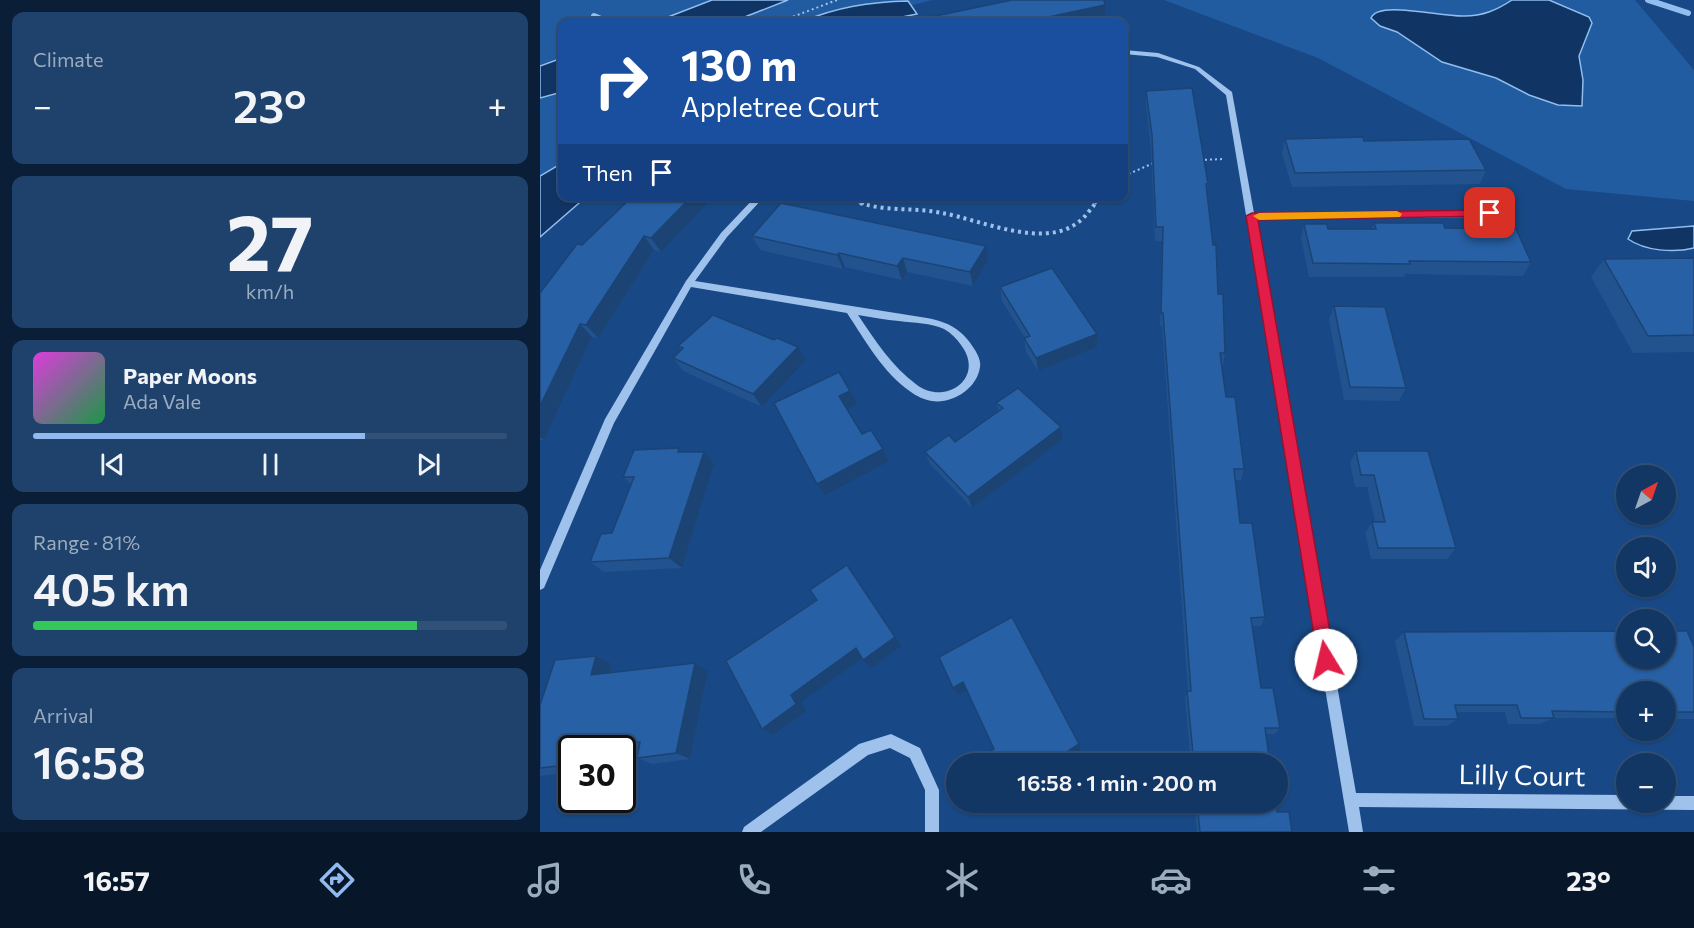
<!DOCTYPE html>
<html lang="en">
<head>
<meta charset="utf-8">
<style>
	:root { --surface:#123764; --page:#1f426d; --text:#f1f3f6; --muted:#9cacbf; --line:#315178; --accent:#90b9f0 }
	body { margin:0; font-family:Commissioner,sans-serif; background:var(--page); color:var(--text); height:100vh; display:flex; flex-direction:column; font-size:22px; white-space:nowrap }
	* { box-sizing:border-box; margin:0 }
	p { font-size:20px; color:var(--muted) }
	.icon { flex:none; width:33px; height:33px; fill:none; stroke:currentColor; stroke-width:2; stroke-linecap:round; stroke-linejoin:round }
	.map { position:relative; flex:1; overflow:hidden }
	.panel { display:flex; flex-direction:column; gap:12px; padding:12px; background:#0a1e37; width:540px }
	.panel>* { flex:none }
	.top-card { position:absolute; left:18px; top:18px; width:570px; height:183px; border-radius:12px; box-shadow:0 2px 4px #0004,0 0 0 2px var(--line); background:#1a4fa0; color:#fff; overflow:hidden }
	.needle { width:39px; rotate:40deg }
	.controls { position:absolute; left:1076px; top:465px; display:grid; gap:12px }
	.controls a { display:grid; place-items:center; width:60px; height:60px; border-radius:50%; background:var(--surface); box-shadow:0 2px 4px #0004,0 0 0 2px var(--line); font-size:30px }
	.speed { position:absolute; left:18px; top:735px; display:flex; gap:12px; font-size:30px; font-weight:700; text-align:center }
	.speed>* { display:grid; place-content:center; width:78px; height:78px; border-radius:50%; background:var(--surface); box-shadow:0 2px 4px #0004,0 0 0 2px var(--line); line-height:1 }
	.speed .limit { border:3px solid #111; border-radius:9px; background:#fff; color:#111 }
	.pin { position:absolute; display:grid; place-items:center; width:51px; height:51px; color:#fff; margin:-26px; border-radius:12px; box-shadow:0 3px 9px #0006 }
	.me { position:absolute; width:66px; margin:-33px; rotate:351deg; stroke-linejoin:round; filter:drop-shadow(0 0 4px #0008) }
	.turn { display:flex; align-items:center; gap:21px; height:126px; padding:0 24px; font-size:27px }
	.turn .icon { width:78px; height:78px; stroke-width:2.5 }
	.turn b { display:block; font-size:42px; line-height:51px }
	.then { display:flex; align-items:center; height:57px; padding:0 24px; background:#0003; gap:12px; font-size:22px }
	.big { font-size:45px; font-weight:600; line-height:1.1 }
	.panel .card { flex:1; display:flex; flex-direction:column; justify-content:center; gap:9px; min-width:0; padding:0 21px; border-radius:12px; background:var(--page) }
	.panel .dial { align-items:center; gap:0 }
	.dial b { font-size:78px; line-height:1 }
	.song { display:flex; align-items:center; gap:18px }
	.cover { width:72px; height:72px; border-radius:9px; background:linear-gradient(135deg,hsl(300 70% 55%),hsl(140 70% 35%)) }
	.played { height:6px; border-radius:3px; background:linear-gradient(90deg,var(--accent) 70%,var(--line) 70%) }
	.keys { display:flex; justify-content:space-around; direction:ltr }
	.heat { display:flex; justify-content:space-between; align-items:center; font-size:33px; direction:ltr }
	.charge { height:9px; border-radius:4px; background:linear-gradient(90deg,#34c759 81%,var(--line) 0) }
	.trip { position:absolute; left:406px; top:753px; width:342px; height:60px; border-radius:30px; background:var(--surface); box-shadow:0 2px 4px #0004,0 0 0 2px var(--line); font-weight:600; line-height:60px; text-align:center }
	.dock { display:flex; height:96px; justify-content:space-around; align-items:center; background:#071628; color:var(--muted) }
	.dock .icon { width:42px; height:42px }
	.dock .selected { color:var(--accent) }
	.dock b { font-size:27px; color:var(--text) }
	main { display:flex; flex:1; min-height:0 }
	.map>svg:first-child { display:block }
</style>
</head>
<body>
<main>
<section class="panel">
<div class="card"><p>Climate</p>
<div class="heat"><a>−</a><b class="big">23°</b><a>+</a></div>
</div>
<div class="card dial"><b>27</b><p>km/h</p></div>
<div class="card">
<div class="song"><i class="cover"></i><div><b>Paper Moons</b><p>Ada Vale</p></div></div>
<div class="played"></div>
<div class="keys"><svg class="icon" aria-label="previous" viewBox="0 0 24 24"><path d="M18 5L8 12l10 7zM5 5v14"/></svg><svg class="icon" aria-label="pause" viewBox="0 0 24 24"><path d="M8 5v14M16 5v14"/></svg><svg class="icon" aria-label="next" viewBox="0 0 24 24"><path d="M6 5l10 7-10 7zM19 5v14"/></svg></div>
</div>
<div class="card"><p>Range · 81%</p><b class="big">405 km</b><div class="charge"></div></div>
<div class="card"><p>Arrival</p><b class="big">16:58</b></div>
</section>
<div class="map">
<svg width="1154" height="832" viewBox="0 0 1154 832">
	<rect width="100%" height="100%" fill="#184986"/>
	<g fill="#215ba0">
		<polygon points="0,0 392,0 309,22 22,22 22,180 0,195"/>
		<polygon points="624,0 1095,0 1154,70 1154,201 1026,189 778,58"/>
	</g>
	<g fill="#103464" stroke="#91bdef" stroke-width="1.5">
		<polygon points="172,0 248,0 192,22 115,22"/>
		<path d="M972,0h37l40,17 3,6 -13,33 4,24 -1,26 -24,-1 -29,-10 -33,-17 -54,-16 -45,-30 -17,-6 -9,-8c7,-18 70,-1 93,-2 19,0 33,-6 48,-16z"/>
		<path d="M368,1l9,13 -40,8h-76c36,-15 68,-20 107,-21z"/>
		<polygon points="22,58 22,92 0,98 0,66"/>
		<polygon points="22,163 22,196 46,197 0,237 0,176"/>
		<path d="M1154,226v22c-20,5 -49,3 -66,-9l4,-8z"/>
	</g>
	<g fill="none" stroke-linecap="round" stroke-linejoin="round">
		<g stroke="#91bdef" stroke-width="6">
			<polyline points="1108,0 1148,13"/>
			<polyline points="54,16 68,22"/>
		</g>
		<g stroke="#9fc2ed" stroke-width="2" stroke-dasharray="2 3" stroke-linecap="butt">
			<polyline points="239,22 297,0"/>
			<polyline points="660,160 685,159"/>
			<polyline points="584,176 616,162"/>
			<polyline points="299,196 324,204"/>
			<polyline points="555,204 562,196"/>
		</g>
		<path stroke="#9fc2ed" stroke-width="4" stroke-dasharray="3 4" stroke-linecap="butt" d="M320,203c29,9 54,4 82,10 40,7 104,38 139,7 6,-5 10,-12 15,-17"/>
		<g fill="#9fc2ed" fill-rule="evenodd">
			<polygon points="584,50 618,53 659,67 692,92 714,213 950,211 954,214 950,217 715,219 816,793 1086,795 1086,802 1125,802 1125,796 1154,796 1154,810 819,807 823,832 809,832 686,95 655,69 617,57 584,54"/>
			<path d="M216,196h9l-38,41 -32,44 232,37c22,4 36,12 48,32 3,5 6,11 5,17 -3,22 -28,37 -48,34 -7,-1 -16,-5 -21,-9 -28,-19 -46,-52 -64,-79l-156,-26 -77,136 -70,165 -4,2v-20l65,-151 81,-138 35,-48zM318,315c14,2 28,5 41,6 15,2 32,2 45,8 7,4 13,10 17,16 25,33 -16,61 -44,40 -25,-18 -42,-45 -59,-70z"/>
			<polygon points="351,734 380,748 399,790 399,832 385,832 385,790 370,758 350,748 328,755 221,832 202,832 204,827 319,744"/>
		</g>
	</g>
	<g fill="#22538e">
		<polygon points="606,91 668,184 667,191 685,353 683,366 682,366 686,397 704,469 701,480 695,480 700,523 725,617 721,626 712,626 721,688 740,728 735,734 726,734 730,764 651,764 645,698 647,691 648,691 622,326 620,326 622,241 615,241 611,149 606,104"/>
		<polygon points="745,139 824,141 946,170 940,184 752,187 742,153"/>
		<polygon points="93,196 121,252 114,250 58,338 52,337 4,440 0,440 0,293 42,245"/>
		<polygon points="834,223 905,228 991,262 983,276 865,274 864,277 769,277 761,238 764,224 788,229 832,229"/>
		<polygon points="212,236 448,260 433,286 367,272 362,280 305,267 303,269 220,250"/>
		<polygon points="1154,258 1154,352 1093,353 1051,277 1064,259"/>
		<polygon points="460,287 557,347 498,371 486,352 484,338 485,338 462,301"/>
		<polygon points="794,306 866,388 859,401 804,400 789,320"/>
		<polygon points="138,346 258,347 266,360 222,407 143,371 133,358 141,350"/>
		<polygon points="456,403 521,427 523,439 432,508 390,464 385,452 415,442 459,411"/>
		<polygon points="816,451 916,548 907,559 831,559 825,533 832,522 835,522 827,487 815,487 810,463"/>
		<polygon points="143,452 164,452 174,464 142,568 64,572 50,562 72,533 91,484 83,477"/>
		<polygon points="864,632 1154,647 1154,719 1125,719 1125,692 1086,692 1086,718 1013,718 1000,724 968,724 965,712 916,712 918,719 907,726 874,726 855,641"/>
		<polygon points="56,656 72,664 70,672 155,663 168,671 150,759 112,764 97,758 99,750 82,752 82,748 32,748 32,772 0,776 0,705"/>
		<polygon points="654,802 735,802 737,812 752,832 657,832"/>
	</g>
	<g fill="#1b4374">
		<polygon points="565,5 565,19 548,22 485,22"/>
		<polygon points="152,196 174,196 121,252 111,238"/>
		<polygon points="104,236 114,250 58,338 46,325"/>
		<polygon points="446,246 448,260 433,286 430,272"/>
		<polygon points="299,253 305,267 303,269 297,255"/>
		<polygon points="363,258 367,272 362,280 357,266"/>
		<polygon points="40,324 52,337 4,440 0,437 0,406"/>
		<polygon points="557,334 557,347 498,371 496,358"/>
		<polygon points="258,347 266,360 222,407 213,394"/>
		<polygon points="310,391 317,404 306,409 299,396"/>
		<polygon points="521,427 523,439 432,508 428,497"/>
		<polygon points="343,449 349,461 285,495 277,484"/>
		<polygon points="164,452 174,464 142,568 129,558"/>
		<polygon points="307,565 361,646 331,668 323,660"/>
		<polygon points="316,648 324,657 261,702 266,711 233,735 222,729 251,695"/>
		<polygon points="56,656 72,664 67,682 51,675"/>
		<polygon points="155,663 168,671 150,759 136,753"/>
		<polygon points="423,682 428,690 418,695 413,688"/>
		<polygon points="539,744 540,750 519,764 508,764"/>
		<polygon points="21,751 32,755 32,770 17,766"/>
	</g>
	<g fill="#2760a5" stroke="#1b4374" stroke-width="1.5">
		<polygon points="472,0 564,0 565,5 485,22 375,22 386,18"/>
		<polygon points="562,18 563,22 552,22"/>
		<polygon points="652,88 668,184 666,184 673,245 676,245 678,294 683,294 685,353 680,353 686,397 695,397 704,469 694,469 700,523 712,523 725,617 711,618 721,688 733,688 740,728 725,728 730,764 654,764 647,691 651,691 623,313 621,313 623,227 616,227 612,135 606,91"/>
		<polygon points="823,137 824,141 929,139 946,170 755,173 745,139"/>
		<polygon points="93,196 152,196 111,238 104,236 46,325 40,324 0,406 0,293 37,244 42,245"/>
		<polygon points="241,203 446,246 430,272 363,258 357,266 299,253 297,255 212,236"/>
		<polygon points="834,223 903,223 905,228 976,229 991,262 869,261 870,264 773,263 764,224 787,224 788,229 836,229"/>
		<polygon points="1154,258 1154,335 1108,336 1064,259"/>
		<polygon points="512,268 557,334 496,358 484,338 490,336 460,287"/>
		<polygon points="794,306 845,307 866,388 810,387"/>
		<polygon points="173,315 234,340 237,338 258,347 213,394 133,358 143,348 138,346"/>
		<polygon points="299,372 310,391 299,396 322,434 331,430 343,449 277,484 234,403"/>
		<polygon points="478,388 521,427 428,497 385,452 409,435 415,442 463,408 456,403"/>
		<polygon points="139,448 138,452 164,452 129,558 50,562 61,534 72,533 94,477 83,477 94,450"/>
		<polygon points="816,451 888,451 916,548 838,548 832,522 845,522 834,475 821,475"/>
		<polygon points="307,565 355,637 323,660 316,648 251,695 256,704 222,729 186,661 277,600 270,590"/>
		<polygon points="472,617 539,744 508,764 441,764 439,758 454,749 423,682 413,688 399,657"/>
		<polygon points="1086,631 1086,658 1125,658 1125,631 1147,631 1154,647 1154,712 1125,712 1125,692 1086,692 1086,712 1012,711 1014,718 981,718 977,705 915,705 918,719 884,719 864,632"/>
		<polygon points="56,656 51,675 155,663 136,753 97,758 100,742 48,748 32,748 32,750 21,751 17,766 0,768 0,705 15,660"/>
		<polygon points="657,802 735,802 737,812 749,812 752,832 660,832"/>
	</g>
	<polygon fill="#e11d48" stroke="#92132f" stroke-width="1.5" points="950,210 954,211 954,216 718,220 795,660 792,666 786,669 780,666 778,660 706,216 712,213"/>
	<polygon fill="#f59e0b" points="857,211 862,214 860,217 719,220 713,216 719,213"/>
	<g text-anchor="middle" stroke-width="6" stroke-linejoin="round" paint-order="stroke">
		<g font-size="27" fill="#fff" stroke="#184986">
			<text transform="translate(982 776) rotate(1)" y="9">Lilly Court</text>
		</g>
	</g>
</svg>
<div class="controls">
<a><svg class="needle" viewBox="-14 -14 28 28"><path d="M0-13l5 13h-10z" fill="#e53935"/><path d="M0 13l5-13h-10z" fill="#9cacbf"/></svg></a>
<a><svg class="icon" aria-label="sound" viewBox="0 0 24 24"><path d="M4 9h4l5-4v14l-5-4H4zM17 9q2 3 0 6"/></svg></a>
<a><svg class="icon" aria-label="search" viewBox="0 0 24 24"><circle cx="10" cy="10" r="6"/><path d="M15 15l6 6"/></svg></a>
<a>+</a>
<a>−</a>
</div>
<div class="speed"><div class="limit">30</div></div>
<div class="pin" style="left:950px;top:213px;background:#d93025"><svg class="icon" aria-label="arrive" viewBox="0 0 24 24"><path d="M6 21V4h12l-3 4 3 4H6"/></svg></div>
<svg class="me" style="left:786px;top:660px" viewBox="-20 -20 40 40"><circle r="19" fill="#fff"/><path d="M0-13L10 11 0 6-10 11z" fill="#e11d48"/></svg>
<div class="trip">16:58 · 1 min · 200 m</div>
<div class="top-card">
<div class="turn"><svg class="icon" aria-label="right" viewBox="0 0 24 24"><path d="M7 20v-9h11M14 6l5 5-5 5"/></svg><div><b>130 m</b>Appletree Court</div></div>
<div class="then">Then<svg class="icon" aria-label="arrive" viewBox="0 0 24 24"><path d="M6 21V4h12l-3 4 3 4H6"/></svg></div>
</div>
</div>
</main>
<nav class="dock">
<b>16:57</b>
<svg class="icon selected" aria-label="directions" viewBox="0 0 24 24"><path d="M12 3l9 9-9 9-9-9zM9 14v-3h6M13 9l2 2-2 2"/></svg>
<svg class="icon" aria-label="music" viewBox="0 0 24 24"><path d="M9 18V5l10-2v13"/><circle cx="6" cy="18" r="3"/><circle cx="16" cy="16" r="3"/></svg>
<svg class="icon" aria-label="phone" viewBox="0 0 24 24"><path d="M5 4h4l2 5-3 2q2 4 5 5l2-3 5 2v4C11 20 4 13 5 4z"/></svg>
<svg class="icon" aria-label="climate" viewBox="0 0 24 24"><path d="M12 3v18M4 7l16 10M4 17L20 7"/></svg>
<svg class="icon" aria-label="car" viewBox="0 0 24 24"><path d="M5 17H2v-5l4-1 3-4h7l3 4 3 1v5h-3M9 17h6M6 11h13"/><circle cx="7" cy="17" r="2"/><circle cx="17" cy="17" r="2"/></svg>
<svg class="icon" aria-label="filters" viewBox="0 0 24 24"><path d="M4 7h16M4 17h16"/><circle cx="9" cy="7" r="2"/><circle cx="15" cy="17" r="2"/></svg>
<b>23°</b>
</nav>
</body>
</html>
